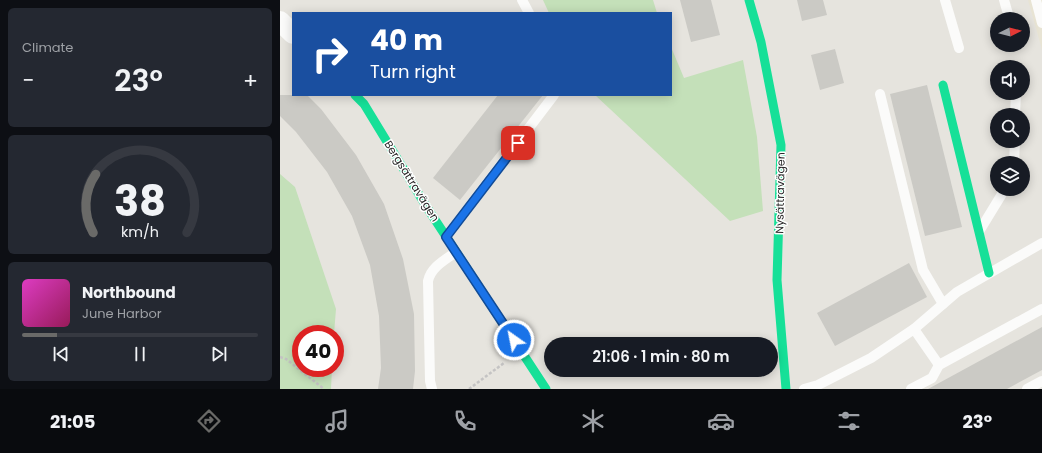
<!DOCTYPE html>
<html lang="en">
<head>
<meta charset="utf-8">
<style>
	:root { --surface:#171b24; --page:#242831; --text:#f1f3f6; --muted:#9ea1a6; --line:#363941; --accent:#6a6a68 }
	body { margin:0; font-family:Poppins,sans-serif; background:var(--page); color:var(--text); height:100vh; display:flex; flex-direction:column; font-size:15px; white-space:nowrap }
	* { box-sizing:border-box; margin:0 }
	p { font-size:13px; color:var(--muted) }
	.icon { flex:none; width:22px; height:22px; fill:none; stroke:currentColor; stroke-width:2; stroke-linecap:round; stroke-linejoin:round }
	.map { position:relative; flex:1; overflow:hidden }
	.details { display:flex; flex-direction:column; gap:8px; padding:8px; background:#0d0f14; width:280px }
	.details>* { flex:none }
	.top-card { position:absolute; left:12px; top:12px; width:380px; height:84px; border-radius:0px; box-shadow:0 2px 10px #0003; background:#1a4fa0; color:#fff; overflow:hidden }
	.needle { width:26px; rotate:84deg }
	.tools { position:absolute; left:710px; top:12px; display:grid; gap:8px }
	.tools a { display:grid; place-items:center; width:40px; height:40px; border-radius:50%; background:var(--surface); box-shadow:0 2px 10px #0003; font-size:20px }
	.speed { position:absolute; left:12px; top:325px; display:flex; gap:8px; font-size:20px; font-weight:700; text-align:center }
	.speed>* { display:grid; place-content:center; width:52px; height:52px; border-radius:50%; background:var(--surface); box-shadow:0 2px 10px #0003; line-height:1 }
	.speed .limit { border:6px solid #d22; background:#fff; color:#111 }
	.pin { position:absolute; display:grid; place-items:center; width:34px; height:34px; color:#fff; margin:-17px; border-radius:8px; box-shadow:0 2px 6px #0006 }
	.me { position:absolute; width:44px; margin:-22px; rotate:327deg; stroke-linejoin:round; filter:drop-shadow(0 0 3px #0008) }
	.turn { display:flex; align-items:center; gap:14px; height:84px; padding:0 12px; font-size:18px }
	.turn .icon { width:52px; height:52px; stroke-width:2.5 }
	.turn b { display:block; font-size:28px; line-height:34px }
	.big { font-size:30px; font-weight:600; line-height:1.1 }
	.details .card { flex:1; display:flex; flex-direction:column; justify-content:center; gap:6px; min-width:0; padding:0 14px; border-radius:6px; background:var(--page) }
	.details .dial { align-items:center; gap:0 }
	.dial svg { height:104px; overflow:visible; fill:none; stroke:var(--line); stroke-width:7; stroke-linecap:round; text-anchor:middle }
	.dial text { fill:var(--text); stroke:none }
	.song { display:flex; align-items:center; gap:12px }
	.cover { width:48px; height:48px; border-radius:6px; background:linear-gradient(135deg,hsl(310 70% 55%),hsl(330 70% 35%)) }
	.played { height:4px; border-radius:2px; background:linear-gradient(90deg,var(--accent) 15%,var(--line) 15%) }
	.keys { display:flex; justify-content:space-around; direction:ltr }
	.heat { display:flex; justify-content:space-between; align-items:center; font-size:22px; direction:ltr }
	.trip { position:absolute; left:264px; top:337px; width:234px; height:40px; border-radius:20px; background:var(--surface); box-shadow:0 2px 10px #0003; font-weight:600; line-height:40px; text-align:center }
	.menu { display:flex; height:64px; justify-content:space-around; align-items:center; background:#090b0e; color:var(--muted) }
	.menu .icon { width:28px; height:28px }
	.menu .active { color:var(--accent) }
	.menu b { font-size:18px; color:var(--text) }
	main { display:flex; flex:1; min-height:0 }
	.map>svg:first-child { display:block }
</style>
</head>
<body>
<main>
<section class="details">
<div class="card"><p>Climate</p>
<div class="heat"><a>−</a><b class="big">23°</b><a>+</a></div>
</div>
<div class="card dial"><svg viewBox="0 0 100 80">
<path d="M14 69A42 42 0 1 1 86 69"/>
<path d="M14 69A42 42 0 0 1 16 24" stroke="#6a6a68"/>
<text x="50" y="56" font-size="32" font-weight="700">38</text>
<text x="50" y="72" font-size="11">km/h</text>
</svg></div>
<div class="card">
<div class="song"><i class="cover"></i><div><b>Northbound</b><p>June Harbor</p></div></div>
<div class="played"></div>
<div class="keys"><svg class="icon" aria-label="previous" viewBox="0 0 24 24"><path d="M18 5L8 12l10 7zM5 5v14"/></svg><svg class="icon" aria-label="pause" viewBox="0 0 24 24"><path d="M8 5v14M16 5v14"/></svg><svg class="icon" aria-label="next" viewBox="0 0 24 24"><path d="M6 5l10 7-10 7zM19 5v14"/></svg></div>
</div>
</section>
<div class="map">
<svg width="762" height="389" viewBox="0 0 762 389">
	<rect width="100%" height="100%" fill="#e6e4de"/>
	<polygon fill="#e8e4d4" points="748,0 762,0 762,51 761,46"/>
	<g fill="#c4e0b9">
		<polygon points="263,0 373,0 377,13 269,13"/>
		<polygon points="391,47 404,78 463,60 477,137 483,211 450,221 315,95 391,95"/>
		<polygon points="0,174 15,187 56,309 54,334 21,334 21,368 52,368 51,389 0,389"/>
	</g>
	<g fill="#cbcac5">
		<polygon points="400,0 431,0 440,35 411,42"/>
		<polygon points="517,0 543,0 547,15 522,21"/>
		<polygon points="555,49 564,83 540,90 531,55"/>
		<polygon points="647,85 682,227 645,236 610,94"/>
		<polygon points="0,95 27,95 41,109 76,155 104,204 123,259 134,314 135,371 133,389 98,389 101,368 99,316 90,265 72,216 47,172 16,132 0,116"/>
		<polygon points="218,95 263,95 180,200 153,178"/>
		<polygon points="629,263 647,297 555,346 537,313"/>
		<polygon points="762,327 762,370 727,389 648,389"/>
	</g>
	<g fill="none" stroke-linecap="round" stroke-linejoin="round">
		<g stroke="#c4c3c3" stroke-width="2.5" stroke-dasharray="3 2" stroke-linecap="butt">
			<polyline points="0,357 6,359 44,389"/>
			<polyline points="189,389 224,363"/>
		</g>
		<g stroke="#fbfbfa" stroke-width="10">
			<polyline points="242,0 249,13"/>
			<polyline points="665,0 679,48"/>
			<polyline points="724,0 728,14"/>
			<polyline points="756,0 762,23"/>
			<polyline points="600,94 643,270 663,304"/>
			<polyline points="735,115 736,93"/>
			<polyline points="734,163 735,141"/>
			<polyline points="700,230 725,189"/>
			<polyline points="166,237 274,95"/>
			<polyline points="634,329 659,365"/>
			<path d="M152,389l-2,-8 -2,-100c3,-14 17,-21 28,-29"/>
			<polyline points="524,389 538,385 591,358 634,329 677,292 762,243"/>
			<polyline points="631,389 652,378 659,365 762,309"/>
			<polyline points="747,389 762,381"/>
		</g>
		<polyline stroke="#fbfbfa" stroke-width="20" points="0,21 13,34"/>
		<g stroke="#16e098" stroke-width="9">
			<polyline points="469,0 481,42 501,145 497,280 506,389"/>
			<polyline points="663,85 709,273"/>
			<polyline points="75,95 84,104 146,206 266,389"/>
		</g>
	</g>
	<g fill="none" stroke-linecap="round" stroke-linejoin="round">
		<defs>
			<polyline id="route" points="234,340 166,237 238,143"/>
		</defs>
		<use href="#route" stroke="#114b97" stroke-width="10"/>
		<use href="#route" stroke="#1a73e8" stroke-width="7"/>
	</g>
	<g text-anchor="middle" stroke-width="3" stroke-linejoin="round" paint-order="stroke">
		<g font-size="11" fill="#282828" stroke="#fff">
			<text transform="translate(132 181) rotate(58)" y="4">Bergsättravägen</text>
			<text transform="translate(500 193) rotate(-89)" y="4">Nysättravägen</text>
		</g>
	</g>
</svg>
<div class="tools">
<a><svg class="needle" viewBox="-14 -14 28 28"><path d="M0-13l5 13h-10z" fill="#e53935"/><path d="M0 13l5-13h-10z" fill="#9ea1a6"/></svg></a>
<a><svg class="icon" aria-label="sound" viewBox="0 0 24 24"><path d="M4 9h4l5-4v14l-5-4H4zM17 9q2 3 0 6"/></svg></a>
<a><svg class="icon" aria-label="search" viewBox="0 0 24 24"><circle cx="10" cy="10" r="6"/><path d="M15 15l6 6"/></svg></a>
<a><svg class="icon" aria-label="layers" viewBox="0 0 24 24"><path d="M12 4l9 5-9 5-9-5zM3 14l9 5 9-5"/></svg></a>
</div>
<div class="speed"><div class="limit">40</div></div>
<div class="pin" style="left:238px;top:143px;background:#d93025"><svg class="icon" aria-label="arrive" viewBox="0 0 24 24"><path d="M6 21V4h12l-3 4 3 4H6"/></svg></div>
<svg class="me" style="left:234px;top:340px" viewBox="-20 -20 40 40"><circle r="17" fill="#1a73e8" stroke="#fff" stroke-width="3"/><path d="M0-11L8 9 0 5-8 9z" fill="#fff"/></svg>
<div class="trip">21:06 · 1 min · 80 m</div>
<div class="top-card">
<div class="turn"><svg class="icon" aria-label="right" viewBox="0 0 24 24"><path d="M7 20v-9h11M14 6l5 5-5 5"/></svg><div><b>40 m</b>Turn right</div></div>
</div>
</div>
</main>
<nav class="menu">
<b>21:05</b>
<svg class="icon active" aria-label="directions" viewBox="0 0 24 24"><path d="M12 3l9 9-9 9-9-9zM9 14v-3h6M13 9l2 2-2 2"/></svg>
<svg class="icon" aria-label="music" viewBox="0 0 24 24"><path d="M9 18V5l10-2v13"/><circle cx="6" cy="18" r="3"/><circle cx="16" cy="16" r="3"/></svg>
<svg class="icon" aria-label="phone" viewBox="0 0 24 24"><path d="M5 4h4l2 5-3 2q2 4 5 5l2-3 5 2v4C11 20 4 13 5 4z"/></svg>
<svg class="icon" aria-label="climate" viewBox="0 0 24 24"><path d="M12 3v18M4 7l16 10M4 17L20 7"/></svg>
<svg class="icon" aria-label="car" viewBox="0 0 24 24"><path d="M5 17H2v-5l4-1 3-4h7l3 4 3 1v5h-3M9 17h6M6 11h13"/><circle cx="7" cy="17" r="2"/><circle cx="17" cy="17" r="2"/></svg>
<svg class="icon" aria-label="filters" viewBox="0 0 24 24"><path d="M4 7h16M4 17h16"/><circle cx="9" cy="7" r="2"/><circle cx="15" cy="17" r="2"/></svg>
<b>23°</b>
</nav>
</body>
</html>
